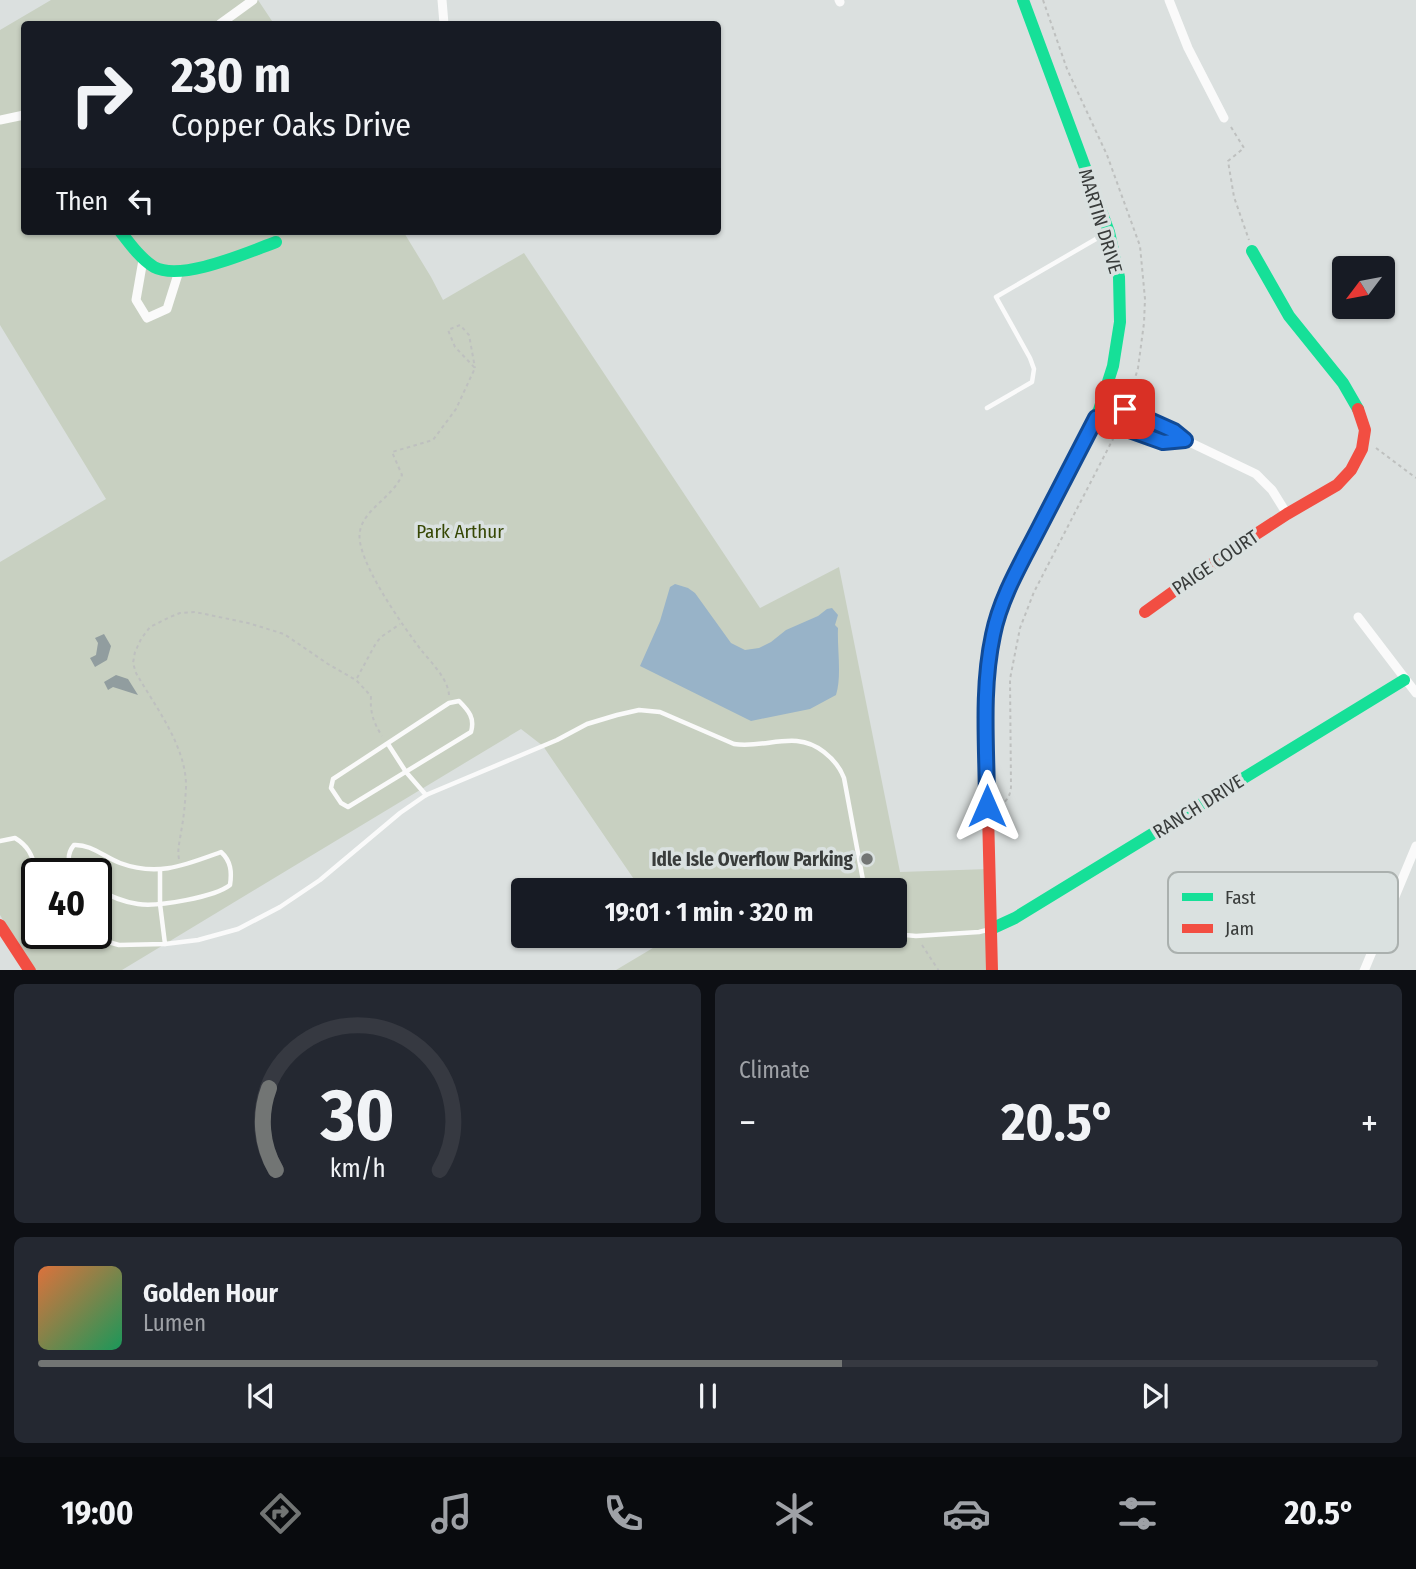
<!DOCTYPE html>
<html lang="en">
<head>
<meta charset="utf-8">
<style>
	:root { --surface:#171b24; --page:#242831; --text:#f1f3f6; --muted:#9ea1a6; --line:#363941; --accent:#727574 }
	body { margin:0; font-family:"Fira Sans Condensed",sans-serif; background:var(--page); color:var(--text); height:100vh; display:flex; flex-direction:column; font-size:26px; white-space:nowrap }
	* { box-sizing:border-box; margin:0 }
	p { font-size:23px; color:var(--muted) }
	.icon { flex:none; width:38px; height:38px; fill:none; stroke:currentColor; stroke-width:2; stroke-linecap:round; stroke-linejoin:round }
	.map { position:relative; height:970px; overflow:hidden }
	.details { display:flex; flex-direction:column; gap:14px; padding:14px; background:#0d0f14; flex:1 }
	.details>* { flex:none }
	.hud { position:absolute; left:21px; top:21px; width:700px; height:214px; border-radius:7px; box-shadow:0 2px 5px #0004; background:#171b24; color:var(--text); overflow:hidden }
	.needle { width:46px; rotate:238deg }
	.tools { position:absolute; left:1332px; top:256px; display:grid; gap:14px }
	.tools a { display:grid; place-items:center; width:63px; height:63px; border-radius:7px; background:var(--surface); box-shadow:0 2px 5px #0004; font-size:35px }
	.speed { position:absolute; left:21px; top:858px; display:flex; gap:14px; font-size:35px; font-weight:700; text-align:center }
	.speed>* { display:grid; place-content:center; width:91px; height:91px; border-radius:50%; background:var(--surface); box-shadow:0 2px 5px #0004; line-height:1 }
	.speed .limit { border:4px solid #111; border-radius:10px; background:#fff; color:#111 }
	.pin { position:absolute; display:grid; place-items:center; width:60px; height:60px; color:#fff; margin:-30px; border-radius:14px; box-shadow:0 4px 10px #0006 }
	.me { position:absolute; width:77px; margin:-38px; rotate:0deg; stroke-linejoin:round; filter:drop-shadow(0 0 5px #0008) }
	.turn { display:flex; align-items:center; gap:24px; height:147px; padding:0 35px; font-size:32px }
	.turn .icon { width:91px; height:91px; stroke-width:2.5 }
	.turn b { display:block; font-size:49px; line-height:60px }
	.then { display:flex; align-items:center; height:66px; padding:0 35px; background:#0003; gap:14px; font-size:26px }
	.big { font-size:52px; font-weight:700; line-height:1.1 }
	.details .tile { flex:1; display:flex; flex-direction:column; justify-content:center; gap:10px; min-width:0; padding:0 24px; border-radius:10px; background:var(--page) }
	.details .dial { align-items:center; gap:0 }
	.dial svg { height:182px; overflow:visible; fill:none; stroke:var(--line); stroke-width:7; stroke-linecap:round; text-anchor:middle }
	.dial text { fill:var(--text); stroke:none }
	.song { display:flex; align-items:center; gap:21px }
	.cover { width:84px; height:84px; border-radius:10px; background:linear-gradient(135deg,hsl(20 70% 55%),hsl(150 70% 35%)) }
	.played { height:7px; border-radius:4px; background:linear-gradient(90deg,var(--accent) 60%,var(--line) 60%) }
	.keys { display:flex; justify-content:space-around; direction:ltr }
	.heat { display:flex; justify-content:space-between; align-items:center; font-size:38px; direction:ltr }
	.details .tiles { flex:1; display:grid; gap:14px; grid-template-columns:1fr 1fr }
	.tile:last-child { grid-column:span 2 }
	.trip { position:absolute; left:511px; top:878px; width:396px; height:70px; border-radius:7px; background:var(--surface); box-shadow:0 2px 5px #0004; font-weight:700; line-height:70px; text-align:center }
	.tab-bar { display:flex; height:112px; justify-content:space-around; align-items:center; background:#090b0e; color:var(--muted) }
	.tab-bar .icon { width:49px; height:49px }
	.tab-bar .active { color:var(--accent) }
	.tab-bar b { font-size:32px; color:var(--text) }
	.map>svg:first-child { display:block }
</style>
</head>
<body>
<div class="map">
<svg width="1416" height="971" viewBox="0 0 1416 971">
	<rect width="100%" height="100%" fill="#dbe0df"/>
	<path fill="#c8d0c1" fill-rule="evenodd" d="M51,0h207l16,24h-250v207h379l28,46 12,23 81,-47 236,355 79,-41 61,305 89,-3 2,101h-375l57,-34h221v-45h-252l-99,-145 -22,-17 -399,241h-89l-33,-55v-353l106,-63 -106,-174v-295zM37,873h59v60h-59z"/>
	<path fill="#98b3c8" d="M675,584l13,4 7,5 36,50 14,7 14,-2 12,-6 15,-12 32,-14 9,-7 5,-1 6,7 -3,10 3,3c-1,20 4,48 -2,67l-26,14 -59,12 -111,-55 20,-45 10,-34z"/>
	<g fill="#919d9f">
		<polygon points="104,634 111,646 107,660 95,667 90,658 96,655 98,643 95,638"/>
		<polygon points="116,675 128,679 138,695 113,687 108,690 104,682"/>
	</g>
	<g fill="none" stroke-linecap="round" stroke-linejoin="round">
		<g stroke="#bec0bf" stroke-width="2" stroke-dasharray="3.5 3.5" stroke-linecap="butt">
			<polyline points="1043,0 1067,69 1107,155 1140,246 1145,299 1144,323 1138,368 1129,399"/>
			<polyline points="1231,127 1244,148 1228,161 1234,197 1249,240"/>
			<polyline points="1376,448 1416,478"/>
			<polyline points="357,678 376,643 381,637 400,624"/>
			<path d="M449,695c-1,-16 -18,-33 -28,-45 -17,-23 -67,-92 -61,-119 4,-22 33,-34 42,-56l-10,-23 41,-12 23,-31 19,-41 -20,-21 -7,-17 12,-5 9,10 6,33"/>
			<path d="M999,805c8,-3 11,-9 12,-18l-1,-108 10,-51 14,-36 80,-155"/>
			<path d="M179,859c-2,-10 1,-18 2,-27 3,-15 4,-29 5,-44 1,-41 -30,-80 -50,-115l-3,-10 2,-11 6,-13 9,-12 20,-10 10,-4 15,-1 53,11 36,11 44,30 28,16 15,16c-1,16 2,26 11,40"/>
			<polyline points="922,945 939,971"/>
		</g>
		<g stroke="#fafafa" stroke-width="4.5">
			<polyline points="987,408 1032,382 1034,369 1030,358 996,297 1108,232"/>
			<path d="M459,701c10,10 16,17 12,31l-123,75 -7,-4 -10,-15 2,-9 116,-76z"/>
			<polyline points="388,744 406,772 426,795"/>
			<path d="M0,841l15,-3c15,9 17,19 23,35"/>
			<polyline points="160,870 160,904 165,944"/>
			<path d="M74,873c-7,-8 -7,-20 0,-28 17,-1 30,12 46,18 38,14 65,2 101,-11 10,9 11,20 9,33 -15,12 -72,22 -92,19 -14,-2 -29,-8 -42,-16"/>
			<path d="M85,933l9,5 25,7 46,-1 33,-4 40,-11 42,-22 40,-27 80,-67 26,-18 131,-55 30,-16 30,-9 22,-5 21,2 74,32c33,5 61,-15 90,8 9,7 16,15 20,26l21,113"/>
			<polyline points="894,934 916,936 979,932 987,930"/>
		</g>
		<g stroke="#fafafa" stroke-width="9">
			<polyline points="442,0 444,24"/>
			<polyline points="839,0 840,2"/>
			<polyline points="1169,0 1188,48 1224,118"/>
			<polyline points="220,24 253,0"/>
			<polyline points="0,120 24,115"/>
			<polyline points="143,260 136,300 147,318 167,309 179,271"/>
			<polyline points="1104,399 1174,431 1185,440 1256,474 1272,490 1287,514"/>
			<polyline points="1095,418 1163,442 1185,440"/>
			<polyline points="1358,617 1416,693"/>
			<polyline points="1364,971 1416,846"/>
		</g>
		<g stroke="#16e098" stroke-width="12">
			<path d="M120,231c10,13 20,27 34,36 28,15 94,-15 122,-25"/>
			<polyline points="1252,251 1289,316 1343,383 1358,409"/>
			<path d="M986,734c0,-14 0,-29 0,-44 1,-31 9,-61 18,-91l95,-189 14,-44 7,-44 -1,-45 -10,-45 -86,-232"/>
			<polyline points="991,929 1015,918 1404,680"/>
		</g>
		<g stroke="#f24e42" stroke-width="12">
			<polyline points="1145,612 1227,553 1287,514 1337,485 1351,470 1362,449 1365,430 1358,409"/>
			<polyline points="986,734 992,971"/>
			<polyline points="0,925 30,971"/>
		</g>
	</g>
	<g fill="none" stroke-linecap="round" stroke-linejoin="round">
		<defs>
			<path id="route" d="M987,806c0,-57 -6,-115 6,-171 7,-36 27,-70 44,-103 20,-38 39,-76 59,-114l67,24 22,-2 -11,-9 -49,-22"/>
		</defs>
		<use href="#route" stroke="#114b97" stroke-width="18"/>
		<use href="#route" stroke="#1a73e8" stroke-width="12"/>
	</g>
	<circle fill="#727574" stroke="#dae1e0" stroke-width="2.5" cx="867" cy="859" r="7"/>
	<g text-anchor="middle" stroke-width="7" stroke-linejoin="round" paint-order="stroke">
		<g font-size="19" fill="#393c3b" stroke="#dae1e0">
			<text transform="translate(1101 221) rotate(73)" y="7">MARTIN DRIVE</text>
			<text transform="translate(1215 562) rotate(-34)" y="7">PAIGE COURT</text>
			<text transform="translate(1198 806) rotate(-32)" y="7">RANCH DRIVE</text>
		</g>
		<g font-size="19" fill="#364704" stroke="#dae1e0">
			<text x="460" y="538">Park Arthur</text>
		</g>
		<g font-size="19" font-weight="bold" fill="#393c3b" stroke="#dae1e0" text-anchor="end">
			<text x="853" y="866">Idle Isle Overflow Parking</text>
		</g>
	</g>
	<rect x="1168" y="872" width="230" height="81" rx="10" fill="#dae1e0" stroke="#aab0ae" stroke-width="2"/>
	<rect x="1182" y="893" width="31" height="8" fill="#16e098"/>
	<rect x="1182" y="924" width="31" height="9" fill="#f24e42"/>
	<g font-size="19" fill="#393c3b">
		<text x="1225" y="904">Fast</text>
		<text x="1225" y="935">Jam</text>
	</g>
</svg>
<div class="tools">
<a><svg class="needle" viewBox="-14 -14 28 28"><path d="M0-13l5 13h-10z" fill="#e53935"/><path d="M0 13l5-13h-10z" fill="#9ea1a6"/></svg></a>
</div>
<div class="speed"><div class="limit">40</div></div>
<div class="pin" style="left:1125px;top:409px;background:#d93025"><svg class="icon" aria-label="arrive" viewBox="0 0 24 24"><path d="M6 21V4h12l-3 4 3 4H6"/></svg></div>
<svg class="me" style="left:987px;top:806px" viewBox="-20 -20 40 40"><path d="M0-17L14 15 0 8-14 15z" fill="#1a73e8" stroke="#fff" stroke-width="4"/></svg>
<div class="trip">19:01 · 1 min · 320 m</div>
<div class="hud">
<div class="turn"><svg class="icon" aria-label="right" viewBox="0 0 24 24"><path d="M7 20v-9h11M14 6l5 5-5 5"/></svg><div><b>230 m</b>Copper Oaks Drive</div></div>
<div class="then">Then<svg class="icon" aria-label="left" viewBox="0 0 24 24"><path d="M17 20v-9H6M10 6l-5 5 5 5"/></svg></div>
</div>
</div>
<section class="details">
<div class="tiles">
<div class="tile dial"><svg viewBox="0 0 100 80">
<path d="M14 69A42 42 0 1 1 86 69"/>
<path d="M14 69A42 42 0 0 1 11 33" stroke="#727574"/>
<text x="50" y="56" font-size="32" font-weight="700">30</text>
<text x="50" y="72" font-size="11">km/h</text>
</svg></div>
<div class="tile"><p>Climate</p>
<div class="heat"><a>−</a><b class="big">20.5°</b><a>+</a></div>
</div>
<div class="tile">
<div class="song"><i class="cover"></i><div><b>Golden Hour</b><p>Lumen</p></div></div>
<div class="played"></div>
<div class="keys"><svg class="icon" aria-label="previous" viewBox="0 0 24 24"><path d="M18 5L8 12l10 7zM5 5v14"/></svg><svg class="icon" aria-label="pause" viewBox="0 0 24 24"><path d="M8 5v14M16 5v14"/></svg><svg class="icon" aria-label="next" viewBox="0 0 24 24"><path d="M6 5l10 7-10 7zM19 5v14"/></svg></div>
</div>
</div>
</section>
<nav class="tab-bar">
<b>19:00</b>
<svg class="icon active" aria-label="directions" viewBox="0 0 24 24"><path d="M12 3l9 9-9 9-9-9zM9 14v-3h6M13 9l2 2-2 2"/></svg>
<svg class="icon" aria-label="music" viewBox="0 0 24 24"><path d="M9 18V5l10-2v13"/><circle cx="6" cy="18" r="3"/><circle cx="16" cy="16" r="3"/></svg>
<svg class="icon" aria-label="phone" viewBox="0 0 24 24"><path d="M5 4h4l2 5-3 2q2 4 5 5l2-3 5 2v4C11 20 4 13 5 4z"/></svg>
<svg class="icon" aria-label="climate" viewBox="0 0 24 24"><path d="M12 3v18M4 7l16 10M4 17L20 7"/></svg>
<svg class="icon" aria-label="car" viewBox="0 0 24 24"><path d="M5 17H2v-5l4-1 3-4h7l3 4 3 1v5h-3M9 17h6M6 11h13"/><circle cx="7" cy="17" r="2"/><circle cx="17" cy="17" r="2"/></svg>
<svg class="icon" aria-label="filters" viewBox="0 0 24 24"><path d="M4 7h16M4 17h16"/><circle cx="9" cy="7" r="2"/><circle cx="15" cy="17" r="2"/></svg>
<b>20.5°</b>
</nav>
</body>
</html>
